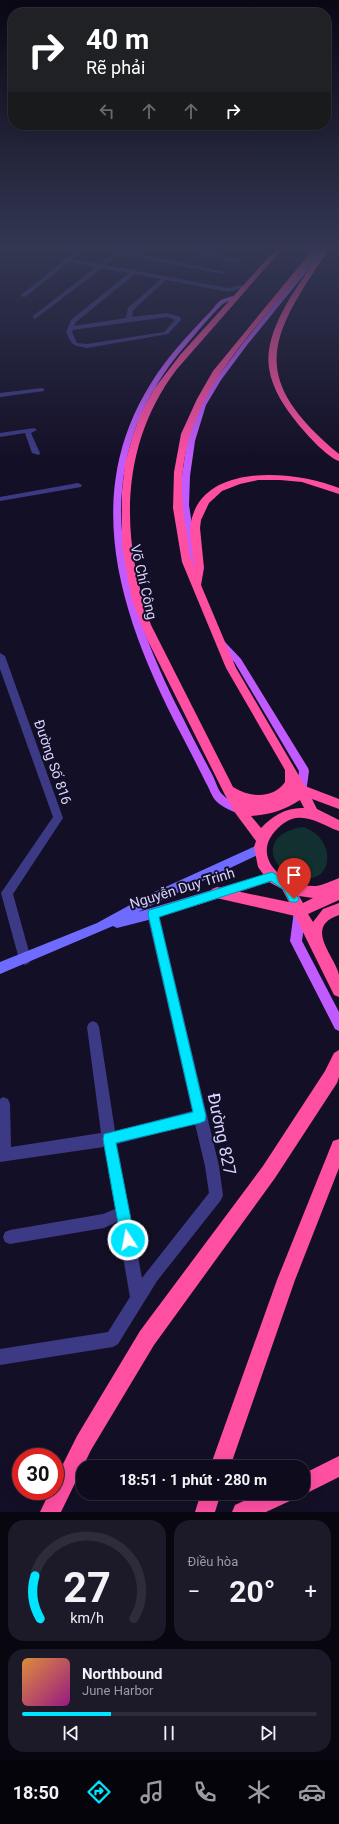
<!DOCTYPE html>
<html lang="vi">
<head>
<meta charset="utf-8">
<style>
	:root { --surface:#0e0b1c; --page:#1c1929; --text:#f1f3f6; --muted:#9b9ba3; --line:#2e2b3b; --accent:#00e5ff }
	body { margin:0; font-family:Roboto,sans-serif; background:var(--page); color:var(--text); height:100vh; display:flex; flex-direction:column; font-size:15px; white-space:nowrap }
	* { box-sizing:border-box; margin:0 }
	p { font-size:13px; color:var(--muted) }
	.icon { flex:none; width:22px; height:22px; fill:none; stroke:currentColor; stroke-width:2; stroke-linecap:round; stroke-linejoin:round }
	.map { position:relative; height:1512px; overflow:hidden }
	.side { display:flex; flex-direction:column; gap:8px; padding:8px; background:#08060f; flex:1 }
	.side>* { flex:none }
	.hud { position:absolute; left:8px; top:8px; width:323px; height:122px; border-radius:16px; box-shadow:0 4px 16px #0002,0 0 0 1px var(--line); background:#202124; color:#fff; overflow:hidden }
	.speed { position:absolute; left:12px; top:1448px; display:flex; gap:8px; font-size:20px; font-weight:700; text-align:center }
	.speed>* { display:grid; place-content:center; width:52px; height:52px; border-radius:50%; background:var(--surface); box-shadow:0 4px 16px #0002,0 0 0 1px var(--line); line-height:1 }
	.speed .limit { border:6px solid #d22; background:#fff; color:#111 }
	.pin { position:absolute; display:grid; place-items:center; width:34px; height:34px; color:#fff; margin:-41px -17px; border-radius:50% 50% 50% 0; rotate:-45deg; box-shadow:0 0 4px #0007 }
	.pin .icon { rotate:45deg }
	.me { position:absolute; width:44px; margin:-22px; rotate:349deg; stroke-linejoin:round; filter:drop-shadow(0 0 3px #0008) }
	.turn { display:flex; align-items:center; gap:14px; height:84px; padding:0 12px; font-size:18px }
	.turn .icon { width:52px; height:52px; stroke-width:2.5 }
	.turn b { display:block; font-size:28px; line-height:34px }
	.lanes { display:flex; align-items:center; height:38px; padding:0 12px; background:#0003; justify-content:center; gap:20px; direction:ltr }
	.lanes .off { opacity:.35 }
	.big { font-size:30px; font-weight:700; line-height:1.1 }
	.side .widget { flex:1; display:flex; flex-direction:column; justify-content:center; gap:6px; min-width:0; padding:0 14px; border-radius:16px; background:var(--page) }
	.side .dial { align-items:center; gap:0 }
	.dial svg { height:104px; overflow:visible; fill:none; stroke:var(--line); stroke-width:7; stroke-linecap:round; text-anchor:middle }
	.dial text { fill:var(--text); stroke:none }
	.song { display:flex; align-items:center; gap:12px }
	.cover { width:48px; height:48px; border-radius:6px; background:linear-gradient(135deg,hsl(30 70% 55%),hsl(310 70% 35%)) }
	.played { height:4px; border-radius:2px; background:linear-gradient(90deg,var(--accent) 30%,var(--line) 30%) }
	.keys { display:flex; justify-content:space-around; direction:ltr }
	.heat { display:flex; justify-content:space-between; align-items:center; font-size:22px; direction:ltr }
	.side .tiles { flex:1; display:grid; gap:8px; grid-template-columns:1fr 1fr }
	.widget:last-child { grid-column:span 2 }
	.trip { position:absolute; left:76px; top:1460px; width:234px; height:40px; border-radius:16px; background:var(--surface); box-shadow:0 4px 16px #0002,0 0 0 1px var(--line); font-weight:700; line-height:40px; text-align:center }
	.menu { display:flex; height:64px; justify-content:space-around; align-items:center; background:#06040b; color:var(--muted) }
	.menu .icon { width:28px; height:28px }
	.menu .on { color:var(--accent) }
	.menu b { font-size:18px; color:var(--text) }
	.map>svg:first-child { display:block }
</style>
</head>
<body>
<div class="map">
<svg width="339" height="1512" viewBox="0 0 339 1512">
	<rect width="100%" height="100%" fill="#130f26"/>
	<path fill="#12302f" d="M303,827c36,11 31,64 -9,49 -8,-3 -15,-8 -19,-16 -9,-20 11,-31 28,-33z"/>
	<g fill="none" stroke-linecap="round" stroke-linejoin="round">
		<g fill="#3d3a85" fill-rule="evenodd">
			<path d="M80,248h6l-14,11 28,5 21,-16h6l-4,3 103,21 -3,2 -103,-20 -15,11 123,23 15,-3 3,2 -18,5 -62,-12 -33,30 -1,7 35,-4 13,4 1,3 -13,14 -81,14c-16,-3 -14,-2 -21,-16l5,-12 58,-47 -27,-5 -67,51 -2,-1v-2l63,-49 -27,-5 -44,35 -5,-1zM135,274l26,5 -33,29 -2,10 -52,8 2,-4zM167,317l8,3 -11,12 -77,12 -10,-1 -5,-11 1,-2z"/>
			<polygon points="174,248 185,248 240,260 237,262"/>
			<polygon points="42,388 44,389 44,391 0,397 0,393"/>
			<polygon points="34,428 37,430 31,433 40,453 39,455 32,453 25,433 0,437 0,433"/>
			<polygon points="78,483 82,485 81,487 0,501 0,497"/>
			<polygon points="0,653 5,656 63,818 13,894 31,959 29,963 25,965 21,963 19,959 1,893 53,817 0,669"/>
			<path d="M153,909l4,1 2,4 60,252 4,29 -2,5 -64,81 -39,63 -5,3 -113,18v-16l108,-17 22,-35 -13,-75 -13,6 -94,16 -5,-2 -2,-5 2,-5 5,-2 93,-16 12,-5 -11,-62 -104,15v-63l3,-2 5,2 2,5 1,43 90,-14 -14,-106 2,-4 4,-2 4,2 2,4 16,104 77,-20 -45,-197 2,-4zM195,1124l10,42 4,27 -67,85 -25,-134z"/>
		</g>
		<polygon fill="#6f6bff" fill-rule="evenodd" points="260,844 264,846 265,849 264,852 158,902 138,912 272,872 276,874 278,877 276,880 160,917 117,928 113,926 0,974 0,962 97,923 150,894"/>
		<g fill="#c25bff" fill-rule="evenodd">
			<polygon points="320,248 326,248 247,345 221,380 206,405 195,441 190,476 189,505 200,578 199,580 193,580 181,505 182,476 187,441 200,405 216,379 243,343"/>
			<path d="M233,296l3,2 -1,1c-3,1 -6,2 -9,3 -7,3 -32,34 -39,42 -104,118 -69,249 -3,376 9,19 19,37 29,56 3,6 5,15 10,19 4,5 15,9 21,12l1,3 -1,3 -4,1c-7,-2 -18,-7 -24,-13 -4,-4 -7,-13 -10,-18 -8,-16 -16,-32 -25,-49 -69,-133 -110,-267 1,-392 10,-11 19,-21 29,-31 3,-4 7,-9 10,-11 4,-2 8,-3 12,-4z"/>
			<polygon points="222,641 225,642 241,659 308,768 309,771 306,793 298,793 297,790 299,771 235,663 218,644"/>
			<polygon points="300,906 304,907 306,911 302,941 339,1012 339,1031 335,1029 290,941 294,911 296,907"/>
		</g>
		<g fill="#ff4fa3" fill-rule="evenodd">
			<path d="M277,248h6l-106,121c-58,76 -57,169 -26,256l82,162c17,11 40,12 52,-5v-12l-59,-102 -44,-106 -9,-54 1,-36 7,-38 16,-35 16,-28 101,-123h6c-63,87 -156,154 -135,275 3,14 3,31 9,44 -1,-15 -6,-30 -3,-45 12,-61 106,-51 148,-34v6l-37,-12 -22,-2h-22l-18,4 -18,7 -13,12 -8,17 -1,8 4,40 -3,17 35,83 69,118 34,13v10l-27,-10 5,10 22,11v11c-15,-5 -27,-15 -43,-13 -7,1 -14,6 -19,11 -28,28 7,59 39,57 8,-1 15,-5 23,-8v22l-31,14 5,8 10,-13 16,-6v12c-36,12 -4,41 0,60 0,7 0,15 0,22l-5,-2 -39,-79 -83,-19 -2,-4 2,-4 5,-2 72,15 -7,-13 -13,-7 -11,-15 -4,-20 2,-6 -20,-27 -11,-19 -78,-156 -15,-39 -10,-53v-56l3,-27 7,-26 9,-25 13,-24 26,-34zM300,800l4,8c-17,-1 -32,8 -43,20l-10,-12c18,-1 34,-6 49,-16zM299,896l14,2 -10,5z"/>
			<path d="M324,248h6c-60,88 -85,128 9,206v7c-11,-3 -33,-27 -41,-37 -13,-16 -26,-35 -29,-56 -6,-40 33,-88 55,-120z"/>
			<polygon points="339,1050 339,1077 337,1083 275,1178 154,1345 91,1450 61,1512 40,1512 50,1491 55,1491 55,1480 77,1436 140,1331 263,1166 325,1071 334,1053"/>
			<polygon points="339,1139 339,1168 295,1280 230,1467 210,1467 277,1280 333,1141"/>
			<polygon points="339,1456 339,1477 303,1495 298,1493 303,1493 303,1474"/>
			<polygon points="201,1493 221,1493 215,1512 195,1512"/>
			<polygon points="261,1493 295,1493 292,1500 266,1512 232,1512 235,1505"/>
		</g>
	</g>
	<linearGradient id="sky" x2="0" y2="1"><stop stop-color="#0a0815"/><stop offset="0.54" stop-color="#333752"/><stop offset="1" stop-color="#333752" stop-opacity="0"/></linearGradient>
	<rect width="339" height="460" fill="url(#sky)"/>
	<polygon fill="#00e5ff" stroke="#0095a6" points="272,872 291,884 299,899 297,902 290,902 284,890 271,881 159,917 206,1116 205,1121 200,1123 116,1143 135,1240 133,1245 128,1247 123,1245 121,1240 103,1139 104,1134 193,1112 148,914 149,910 153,909"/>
	<g text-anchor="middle" stroke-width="4" stroke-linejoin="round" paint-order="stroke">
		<g font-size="14" fill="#d9d4ff" stroke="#130f26">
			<text transform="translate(144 582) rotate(77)" y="5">Võ Chí Công</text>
			<text transform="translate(53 762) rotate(71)" y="5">Đường Số 816</text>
			<text transform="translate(182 888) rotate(-17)" y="5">Nguyễn Duy Trinh</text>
		</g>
		<g font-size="17" fill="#d9d4ff" stroke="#130f26">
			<text transform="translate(222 1134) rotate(78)" y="6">Đường 827</text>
		</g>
	</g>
</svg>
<div class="speed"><div class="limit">30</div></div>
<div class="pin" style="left:294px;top:899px;background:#d93025"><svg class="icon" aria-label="arrive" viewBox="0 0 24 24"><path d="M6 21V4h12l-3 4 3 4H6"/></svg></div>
<svg class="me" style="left:128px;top:1240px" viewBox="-20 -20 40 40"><circle r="17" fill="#00e5ff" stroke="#fff" stroke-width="3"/><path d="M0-11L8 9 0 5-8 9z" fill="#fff"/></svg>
<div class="trip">18:51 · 1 phút · 280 m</div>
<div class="hud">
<div class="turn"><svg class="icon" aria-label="right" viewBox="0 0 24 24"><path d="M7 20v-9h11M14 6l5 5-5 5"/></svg><div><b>40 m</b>Rẽ phải</div></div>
<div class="lanes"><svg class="icon off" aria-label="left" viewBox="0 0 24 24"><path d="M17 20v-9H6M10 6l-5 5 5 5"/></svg><svg class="icon off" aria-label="ahead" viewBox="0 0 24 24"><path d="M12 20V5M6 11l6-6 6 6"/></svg><svg class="icon off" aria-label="ahead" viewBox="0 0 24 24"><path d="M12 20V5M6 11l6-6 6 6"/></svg><svg class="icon" aria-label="right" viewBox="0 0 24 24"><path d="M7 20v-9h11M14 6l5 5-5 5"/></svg></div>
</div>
</div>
<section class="side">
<div class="tiles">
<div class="widget dial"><svg viewBox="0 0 100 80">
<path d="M14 69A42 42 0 1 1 86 69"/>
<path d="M14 69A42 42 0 0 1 10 36" stroke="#00e5ff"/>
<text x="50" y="56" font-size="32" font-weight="700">27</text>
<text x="50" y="72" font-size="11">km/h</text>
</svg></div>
<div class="widget"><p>Điều hòa</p>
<div class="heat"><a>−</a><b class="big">20°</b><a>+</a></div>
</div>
<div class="widget">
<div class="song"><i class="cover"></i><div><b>Northbound</b><p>June Harbor</p></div></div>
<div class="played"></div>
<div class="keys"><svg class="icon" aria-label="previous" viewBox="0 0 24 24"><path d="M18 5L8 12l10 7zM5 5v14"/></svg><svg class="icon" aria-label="pause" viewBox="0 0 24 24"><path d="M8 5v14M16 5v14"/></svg><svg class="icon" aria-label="next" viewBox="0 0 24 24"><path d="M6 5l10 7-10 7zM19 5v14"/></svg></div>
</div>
</div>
</section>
<nav class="menu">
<b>18:50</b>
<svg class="icon on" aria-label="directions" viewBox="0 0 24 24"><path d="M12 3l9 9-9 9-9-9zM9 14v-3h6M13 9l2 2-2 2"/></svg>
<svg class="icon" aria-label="music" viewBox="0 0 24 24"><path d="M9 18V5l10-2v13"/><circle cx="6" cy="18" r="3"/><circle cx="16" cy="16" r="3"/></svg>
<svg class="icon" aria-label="phone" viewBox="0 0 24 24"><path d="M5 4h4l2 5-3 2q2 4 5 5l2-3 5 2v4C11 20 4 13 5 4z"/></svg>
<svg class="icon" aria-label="climate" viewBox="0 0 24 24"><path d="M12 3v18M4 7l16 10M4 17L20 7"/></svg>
<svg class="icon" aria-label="car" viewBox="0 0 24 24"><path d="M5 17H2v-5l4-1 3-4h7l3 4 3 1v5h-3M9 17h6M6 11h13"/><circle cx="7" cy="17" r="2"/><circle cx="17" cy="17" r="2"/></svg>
</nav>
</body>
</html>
